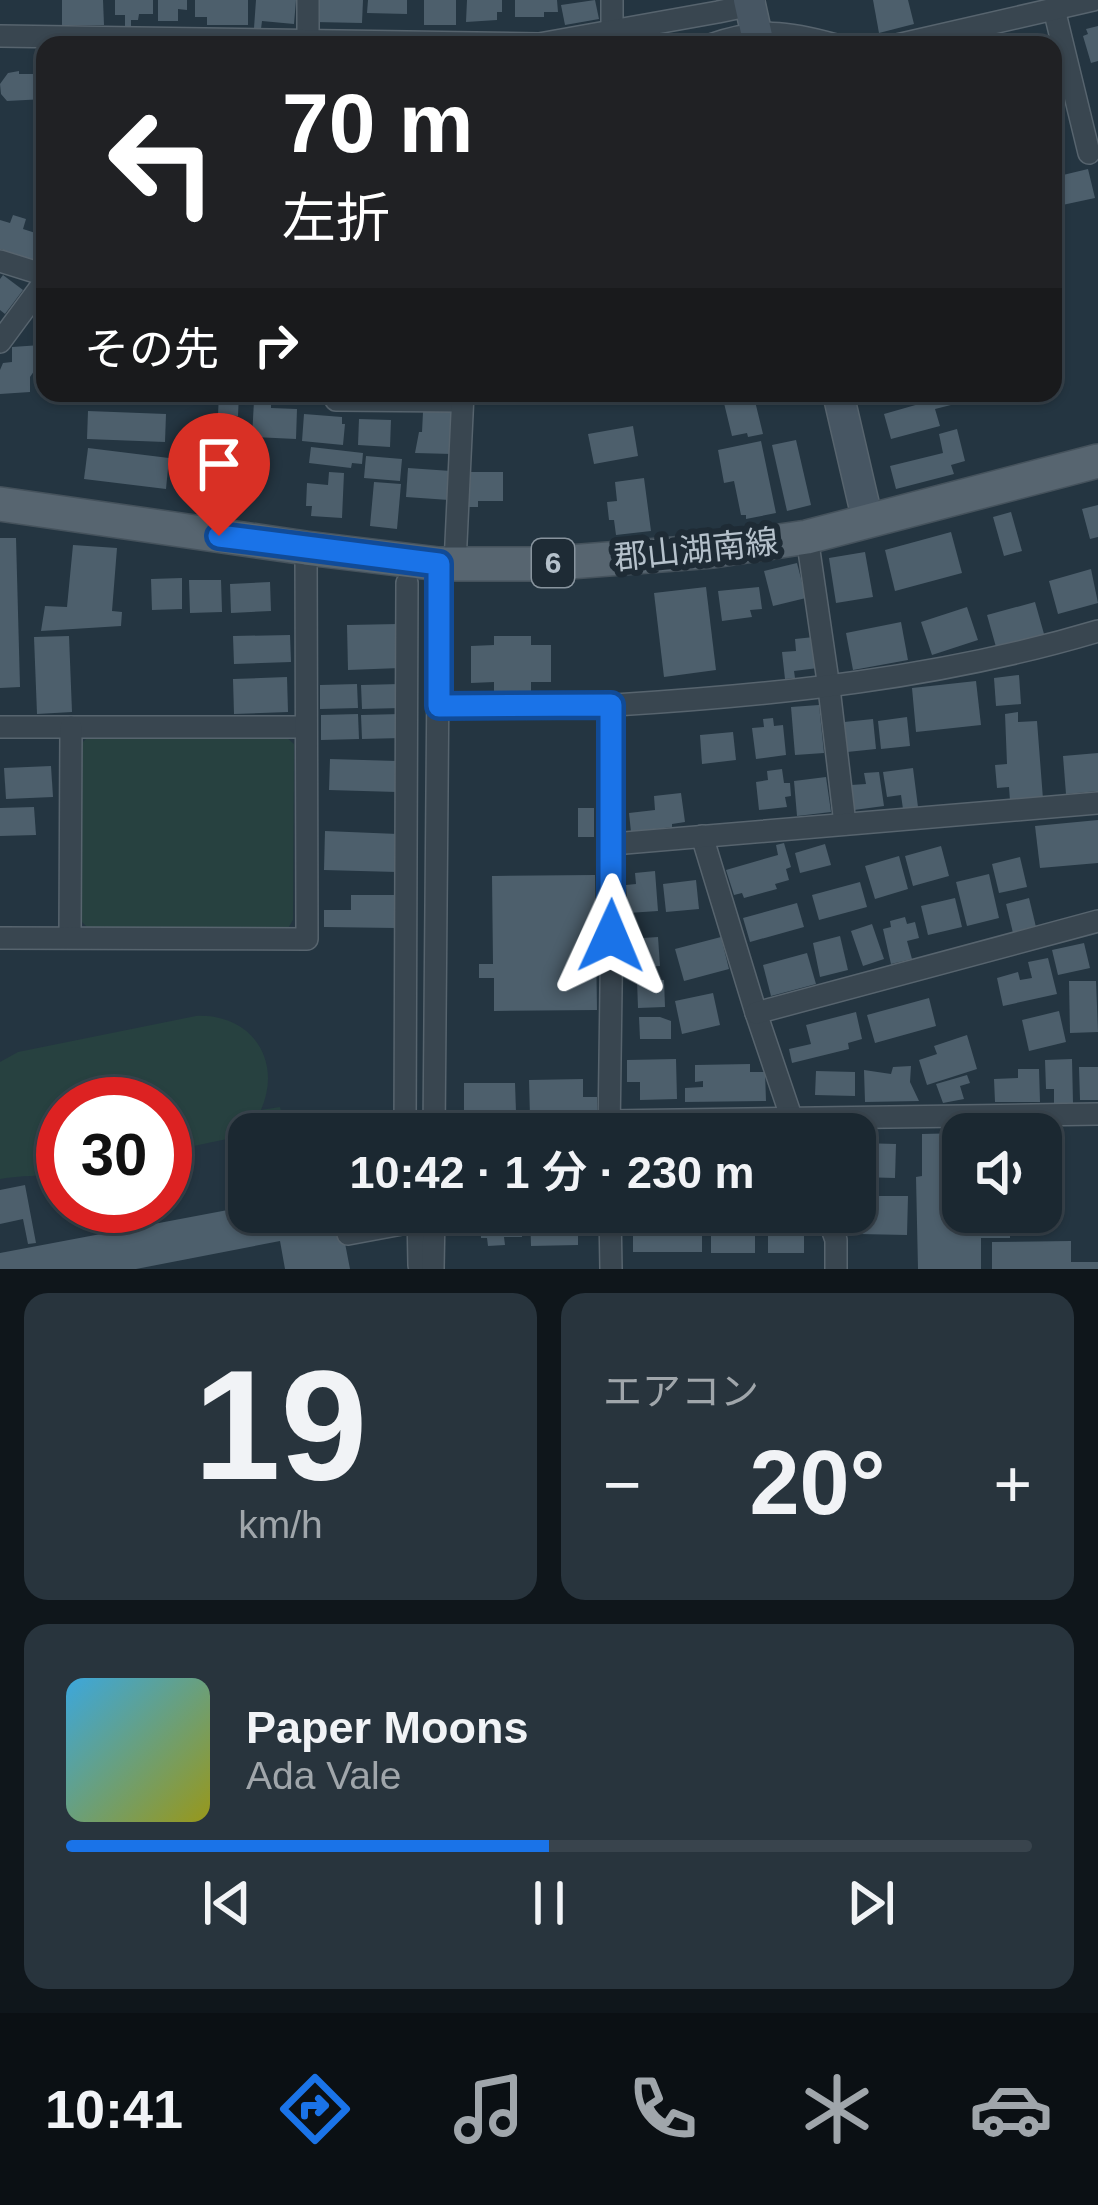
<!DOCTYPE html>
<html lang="ja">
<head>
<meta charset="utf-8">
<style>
	:root { --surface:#1b2831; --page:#28343d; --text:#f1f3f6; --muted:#a0a6ab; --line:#39444d; --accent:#1a73e8 }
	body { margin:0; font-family:Helvetica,"Noto Sans JP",sans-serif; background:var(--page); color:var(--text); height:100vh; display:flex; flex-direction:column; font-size:45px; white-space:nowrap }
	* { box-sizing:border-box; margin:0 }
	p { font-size:39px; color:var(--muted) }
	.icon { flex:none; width:66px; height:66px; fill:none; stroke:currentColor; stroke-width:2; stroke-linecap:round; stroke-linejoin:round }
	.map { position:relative; height:1269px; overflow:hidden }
	.details { display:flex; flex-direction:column; gap:24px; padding:24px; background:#0f161b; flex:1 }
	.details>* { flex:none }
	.banner { position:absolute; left:36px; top:36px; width:1026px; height:366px; border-radius:24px; box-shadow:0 3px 9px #0004,0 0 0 3px var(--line); background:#202124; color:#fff; overflow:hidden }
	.tools { position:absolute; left:942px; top:1113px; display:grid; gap:24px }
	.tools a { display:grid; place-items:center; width:120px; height:120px; border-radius:24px; background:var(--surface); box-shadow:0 3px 9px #0004,0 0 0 3px var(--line); font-size:60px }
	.speed { position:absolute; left:36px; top:1077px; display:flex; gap:24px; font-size:60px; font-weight:700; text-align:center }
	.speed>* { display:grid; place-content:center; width:156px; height:156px; border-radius:50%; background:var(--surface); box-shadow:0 3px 9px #0004,0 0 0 3px var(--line); line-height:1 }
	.speed .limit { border:18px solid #d22; background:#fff; color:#111 }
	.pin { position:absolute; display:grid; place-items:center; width:102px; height:102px; color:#fff; margin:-123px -51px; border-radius:50% 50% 50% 0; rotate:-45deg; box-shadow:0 0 12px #0007 }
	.pin .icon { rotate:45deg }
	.me { position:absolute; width:132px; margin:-66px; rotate:1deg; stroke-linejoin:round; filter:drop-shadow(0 0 9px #0008) }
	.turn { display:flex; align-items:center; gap:42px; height:252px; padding:0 48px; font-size:54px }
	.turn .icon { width:156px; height:156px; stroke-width:2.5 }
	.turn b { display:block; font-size:84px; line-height:102px }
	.then { display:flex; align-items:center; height:114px; padding:0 48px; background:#0003; gap:24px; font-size:45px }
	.big { font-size:90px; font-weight:600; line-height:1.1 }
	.details .tile { flex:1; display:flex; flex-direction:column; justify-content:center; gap:18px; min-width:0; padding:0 42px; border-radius:24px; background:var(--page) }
	.details .dial { align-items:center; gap:0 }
	.dial b { font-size:156px; line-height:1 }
	.song { display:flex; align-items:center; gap:36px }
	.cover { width:144px; height:144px; border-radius:18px; background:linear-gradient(135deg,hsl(200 70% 55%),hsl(60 70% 35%)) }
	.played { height:12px; border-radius:6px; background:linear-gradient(90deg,var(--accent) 50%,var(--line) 50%) }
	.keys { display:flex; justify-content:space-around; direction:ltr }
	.heat { display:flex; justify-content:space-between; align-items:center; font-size:66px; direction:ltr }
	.details .tiles { flex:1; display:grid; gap:24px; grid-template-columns:1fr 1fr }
	.tile:last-child { grid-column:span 2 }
	.trip { position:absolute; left:228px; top:1113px; width:648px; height:120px; border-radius:24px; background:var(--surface); box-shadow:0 3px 9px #0004,0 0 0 3px var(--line); font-weight:600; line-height:120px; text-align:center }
	.dock { display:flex; height:192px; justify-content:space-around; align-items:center; background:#0b1014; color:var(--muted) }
	.dock .icon { width:84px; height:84px }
	.dock .selected { color:var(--accent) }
	.dock b { font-size:54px; color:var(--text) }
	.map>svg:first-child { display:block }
</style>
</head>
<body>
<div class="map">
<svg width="1098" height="1269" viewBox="0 0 1098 1269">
	<rect width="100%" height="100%" fill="#243541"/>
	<g fill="#274140">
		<polygon points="89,736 286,737 294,744 293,920 287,930 88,928 81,921 81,744"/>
		<path d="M196,1016c55,-3 87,44 65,94l19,-3 4,16 -42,8 -15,8 -62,13v-48h-102v68c-21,5 -42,3 -63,7v-117l18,-10z"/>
	</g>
	<g fill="#4d5f6c">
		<polygon points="62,0 103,0 104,25 62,25"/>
		<polygon points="115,0 153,0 153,14 139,14 138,20 131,20 131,27 125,26 125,15 115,15"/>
		<polygon points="158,0 187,0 187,10 178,9 178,21 158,21"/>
		<polygon points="195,0 248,0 248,25 207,25 207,17 195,17"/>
		<polygon points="256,0 296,0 294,24 262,21 261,29 254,28"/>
		<polygon points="316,0 363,0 362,23 315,22"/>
		<polygon points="368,0 407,0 407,14 367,13"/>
		<rect x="424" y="0" width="32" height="25"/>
		<polygon points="467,0 502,0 502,12 497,12 497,20 466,22"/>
		<polygon points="515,0 557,0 558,12 544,12 544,17 515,17"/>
		<polygon points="595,0 599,19 565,25 561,5"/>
		<polygon points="873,0 908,0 914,24 879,33"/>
		<polygon points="1098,26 1098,61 1091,63 1083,36 1088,34 1086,29"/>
		<polygon points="19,71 19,74 41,74 41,86 45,86 45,99 7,101 1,94 0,84 8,73"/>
		<polygon points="1088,169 1095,198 1053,207 1053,172 1062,170 1063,175"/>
		<polygon points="13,215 26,219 23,229 45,236 41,262 0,249 0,220 10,223"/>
		<polygon points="3,275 23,290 5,314 0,310 0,279"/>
		<polygon points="41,345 43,358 30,377 30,392 0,394 0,370 3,363 12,362 12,347"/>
		<polygon points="100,393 173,393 173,400 100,398"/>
		<polygon points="219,393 239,393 238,416 218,415"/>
		<polygon points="753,393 763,434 748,437 747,433 732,436 723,399"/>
		<polygon points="924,393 948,393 951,405 935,409 940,426 891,439 884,414 919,404 916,395"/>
		<polygon points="254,401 271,402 271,408 297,409 296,439 252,437"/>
		<polygon points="88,411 166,414 165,442 87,439"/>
		<polygon points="423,412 452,412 452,454 415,453 419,432 422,432"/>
		<polygon points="304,414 342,417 342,424 345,424 343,445 302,441"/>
		<polygon points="359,419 391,420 390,447 358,445"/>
		<polygon points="633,426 638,456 594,464 588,434"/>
		<polygon points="957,429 965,461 951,465 954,474 896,489 890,466 943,453 939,434"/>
		<polygon points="796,440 811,505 787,511 772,445"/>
		<polygon points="761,441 776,513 746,519 746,515 741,515 734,481 724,483 718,450"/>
		<polygon points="311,447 363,453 362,464 352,463 351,468 309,463"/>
		<polygon points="88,448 169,458 166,489 84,479"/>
		<polygon points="366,456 402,459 400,481 364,478"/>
		<polygon points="408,468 451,471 449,500 406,497"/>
		<polygon points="190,470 232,472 231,504 188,502"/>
		<polygon points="329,472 344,473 342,518 311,516 312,506 306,506 307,483 328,485"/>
		<polygon points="469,472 503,472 503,501 478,501 478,507 469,507"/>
		<polygon points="644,478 651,531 616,535 614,520 609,520 607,502 617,501 615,482"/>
		<polygon points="374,482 401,484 397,529 370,526"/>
		<polygon points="1098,505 1098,537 1090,539 1082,509"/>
		<polygon points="1011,512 1022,551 1004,556 993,517"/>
		<polygon points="951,532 962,573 895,591 885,550"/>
		<polygon points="0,538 16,538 20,687 0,688"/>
		<polygon points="73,545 117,548 112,611 122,612 121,626 41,631 45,606 67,607"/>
		<polygon points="865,552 873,597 836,603 829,558"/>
		<polygon points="797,563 806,598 773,606 764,571"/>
		<polygon points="1091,569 1098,603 1058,614 1049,581"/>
		<polygon points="182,578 182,609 152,610 151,579"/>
		<polygon points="189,580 221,580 222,612 190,613"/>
		<polygon points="270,582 271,611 231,613 230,584"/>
		<polygon points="706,587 716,670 664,677 654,593"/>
		<polygon points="759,587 762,609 750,610 752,617 722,621 718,591"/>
		<polygon points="1035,602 1044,634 996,647 987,615"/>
		<polygon points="967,607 978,640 932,655 921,622"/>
		<polygon points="901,622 908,660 853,670 846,633"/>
		<polygon points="398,624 400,668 348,670 347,625"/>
		<polygon points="290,635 291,662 234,664 233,636"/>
		<polygon points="69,636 72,712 37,714 34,637"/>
		<polygon points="494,636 531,636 531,645 551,645 551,682 531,682 531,692 494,692 494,682 471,683 471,646 494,645"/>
		<polygon points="814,637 818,668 794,671 795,678 785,679 782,652 796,651 795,639"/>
		<polygon points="1019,675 1021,704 996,706 994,678"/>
		<polygon points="287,677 288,712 234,714 233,679"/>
		<polygon points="976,681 981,725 916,732 912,688"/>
		<polygon points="357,684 358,708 320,709 320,685"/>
		<polygon points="399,684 400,708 362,709 361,685"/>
		<polygon points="819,705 824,753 795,755 791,707"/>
		<polygon points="1018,712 1018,722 1037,721 1043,799 1010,801 1009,787 997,788 995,765 1007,764 1005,714"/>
		<polygon points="358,714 359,739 321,740 321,715"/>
		<polygon points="400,714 401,738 362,739 361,715"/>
		<polygon points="907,717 910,746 881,749 878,721"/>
		<polygon points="773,718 774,726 783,725 786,755 756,759 752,728 764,727 763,719"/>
		<polygon points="873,719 876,749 847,752 844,722"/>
		<polygon points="733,732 736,760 702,764 700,735"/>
		<polygon points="1098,753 1098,791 1066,794 1063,756"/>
		<polygon points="330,759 397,761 397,792 329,790"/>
		<polygon points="51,766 53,797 6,799 4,768"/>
		<polygon points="913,768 918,807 903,809 901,795 887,797 883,772"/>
		<polygon points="782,769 784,783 790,783 791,796 785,797 787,807 759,810 756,782 768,780 767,771"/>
		<polygon points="879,772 884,806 854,810 851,785 866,784 864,773"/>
		<polygon points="826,777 831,812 797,816 794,781"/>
		<polygon points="681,793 685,822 672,824 672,827 631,832 629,813 655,810 654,796"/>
		<polygon points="34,807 36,835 0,836 0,808"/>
		<rect x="578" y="808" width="16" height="29"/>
		<polygon points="1098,820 1098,863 1040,868 1035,826"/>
		<polygon points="325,831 398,834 397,872 324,870"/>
		<polygon points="784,843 791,867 786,869 789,880 775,884 777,889 744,898 742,893 734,895 726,870 778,855 776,845"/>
		<polygon points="825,844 831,865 800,873 795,853"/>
		<polygon points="941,846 949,876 913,886 905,856"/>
		<polygon points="899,856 908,889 875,899 865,866"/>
		<polygon points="1020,857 1027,887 999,893 992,864"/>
		<polygon points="655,871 658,911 628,913 626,885 636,884 635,873"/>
		<polygon points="989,874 999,918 967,926 956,882"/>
		<polygon points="595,875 597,1010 494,1011 494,978 479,978 479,964 493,964 492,876"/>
		<polygon points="696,880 699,909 666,912 663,884"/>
		<polygon points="860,882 867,907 819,920 812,895"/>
		<polygon points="351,895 396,895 396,928 324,927 324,910 351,910"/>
		<polygon points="955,898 962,927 928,935 921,906"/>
		<polygon points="1029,898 1036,927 1013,933 1006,904"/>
		<polygon points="797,903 804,927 750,942 743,918"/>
		<polygon points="905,917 907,924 915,922 919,938 907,941 912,959 891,964 883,929 891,927 890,921"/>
		<polygon points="872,924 884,959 863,966 851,931"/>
		<polygon points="840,936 848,970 820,977 813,943"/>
		<polygon points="658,937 660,966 630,968 628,939"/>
		<polygon points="721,937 729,969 684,981 675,949"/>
		<polygon points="1084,943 1090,968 1058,975 1052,950"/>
		<polygon points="807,953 816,984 771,996 763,965"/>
		<polygon points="1048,958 1057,994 1003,1006 997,978 1018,972 1020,980 1032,978 1028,962"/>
		<polygon points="637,980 664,980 665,1007 638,1008"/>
		<polygon points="1069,981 1096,981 1098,1032 1070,1033"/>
		<polygon points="713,993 720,1025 682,1034 675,1001"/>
		<polygon points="929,998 936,1026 875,1043 867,1015"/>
		<polygon points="1059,1011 1066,1042 1029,1051 1022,1020"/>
		<polygon points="856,1012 862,1039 848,1043 849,1049 792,1063 789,1049 811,1044 806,1025"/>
		<polygon points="639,1017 660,1017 671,1021 671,1039 640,1039"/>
		<polygon points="967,1035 977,1069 927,1085 919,1060 937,1054 934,1046"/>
		<polygon points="676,1059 677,1099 640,1100 640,1082 627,1082 627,1060"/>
		<polygon points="1072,1059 1073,1103 1054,1103 1054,1089 1046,1089 1045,1060"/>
		<polygon points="750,1064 750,1072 765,1072 766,1101 685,1102 685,1088 703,1087 703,1081 695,1082 695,1065"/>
		<polygon points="911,1066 910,1082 919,1101 865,1102 864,1070 891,1074 893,1067"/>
		<polygon points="1079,1067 1098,1067 1098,1100 1080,1100"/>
		<polygon points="1018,1069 1039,1069 1040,1102 995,1102 994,1079 1018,1078"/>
		<polygon points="816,1071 855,1072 855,1096 815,1095"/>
		<polygon points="967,1075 970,1083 960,1086 964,1099 943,1103 936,1084"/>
		<polygon points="583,1079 583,1097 597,1097 597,1116 530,1117 529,1080"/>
		<polygon points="464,1083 515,1083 516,1112 464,1112"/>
		<polygon points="963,1133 963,1212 1010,1212 1010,1238 981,1238 981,1269 918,1269 916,1177 922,1176 922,1134"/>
		<polygon points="860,1143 896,1144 895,1178 859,1177"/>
		<polygon points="25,1185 36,1243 28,1244 23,1219 0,1224 0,1190"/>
		<polygon points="879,1196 908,1196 907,1235 859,1234 859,1209 878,1209"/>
		<polygon points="249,1206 249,1212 339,1212 350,1269 285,1269 280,1241 136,1269 0,1269 0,1253"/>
		<polygon points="480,1212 522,1212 522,1237 504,1237 505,1245 488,1246 487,1238 481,1238"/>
		<polygon points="530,1212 543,1212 543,1226 578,1226 578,1245 531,1246"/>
		<polygon points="685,1212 702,1212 702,1252 633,1252 633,1217 666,1217 666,1228 685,1228"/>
		<rect x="711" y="1216" width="44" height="37"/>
		<rect x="768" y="1226" width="36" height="27"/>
		<polygon points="1071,1241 1071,1262 1098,1262 1098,1269 992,1269 992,1242"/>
	</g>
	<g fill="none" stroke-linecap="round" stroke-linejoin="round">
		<defs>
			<g id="street">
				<polyline points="308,0 308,42"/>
				<polyline points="1054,9 1089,153"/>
				<polyline points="612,33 612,0"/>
				<polyline points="0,36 539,44 718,12 737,8 754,0"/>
				<path d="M710,45c48,-17 77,-14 126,0"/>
				<polyline points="897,45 1093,0"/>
				<polyline points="0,261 45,275"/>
				<polyline points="0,342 45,281"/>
				<polyline points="336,400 462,401"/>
				<polyline points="807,537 829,688 845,824"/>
				<polyline points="455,564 463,393"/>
				<path d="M439,706c58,0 118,2 176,-1 163,-10 326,-27 483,-74"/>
				<polyline points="0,727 305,727"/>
				<polyline points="702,836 756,1013 797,1134"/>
				<polyline points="613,844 1098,803"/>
				<polyline points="70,937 71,727"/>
				<polyline points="0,938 307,939 306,548"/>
				<polyline points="756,1013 1098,921"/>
				<polyline points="609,1121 1098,1114"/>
				<polyline points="609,1133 613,844 611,705"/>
				<polyline points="405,1134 407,583"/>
				<polyline points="434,1134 439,564"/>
				<polyline points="418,1212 419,1265"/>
				<polyline points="610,1212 611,1269"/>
				<polyline points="826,1212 836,1240 836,1269"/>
				<polyline points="348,1234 402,1224"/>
				<polyline points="433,1269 434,1212"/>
			</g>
			<g id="secondary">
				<polyline points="749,0 759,45"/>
				<polyline points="838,393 868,522"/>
			</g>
			<polyline id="primary" points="0,504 306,548 439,564 543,564 713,551 807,537 1098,461"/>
		</defs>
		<use href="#street" stroke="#57646e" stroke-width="24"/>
		<use href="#secondary" stroke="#57646e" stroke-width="33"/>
		<use href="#primary" stroke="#45525c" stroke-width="36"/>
		<use href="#street" stroke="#394650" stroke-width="21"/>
		<use href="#secondary" stroke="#475663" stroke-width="30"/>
		<use href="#primary" stroke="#576570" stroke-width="33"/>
	</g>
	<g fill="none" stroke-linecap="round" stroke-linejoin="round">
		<defs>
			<polyline id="route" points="219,536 439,564 439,706 611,705 611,936"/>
		</defs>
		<use href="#route" stroke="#114b97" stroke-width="30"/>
		<use href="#route" stroke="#1a73e8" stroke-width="21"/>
	</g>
	<g text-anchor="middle" stroke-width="12" stroke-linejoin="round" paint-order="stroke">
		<rect fill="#1e2b35" stroke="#88949e" stroke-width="3" x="532" y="539" width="42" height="48" rx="9"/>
		<g font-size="30" font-weight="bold" fill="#b5c1cb">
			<text x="553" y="573">6</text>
		</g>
		<g font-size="33" fill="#b5c1cb" stroke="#1e2b35">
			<text transform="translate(696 549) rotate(-6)" y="12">郡山湖南線</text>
		</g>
	</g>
</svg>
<div class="tools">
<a><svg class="icon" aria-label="sound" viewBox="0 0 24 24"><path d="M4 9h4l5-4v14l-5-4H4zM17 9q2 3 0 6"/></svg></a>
</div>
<div class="speed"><div class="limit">30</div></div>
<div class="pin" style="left:219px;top:536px;background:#d93025"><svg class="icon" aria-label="arrive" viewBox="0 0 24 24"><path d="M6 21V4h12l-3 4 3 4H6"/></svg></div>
<svg class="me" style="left:611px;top:936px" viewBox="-20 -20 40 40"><path d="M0-17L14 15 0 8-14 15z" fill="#1a73e8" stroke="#fff" stroke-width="4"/></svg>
<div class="trip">10:42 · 1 分 · 230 m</div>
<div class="banner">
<div class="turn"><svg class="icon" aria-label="left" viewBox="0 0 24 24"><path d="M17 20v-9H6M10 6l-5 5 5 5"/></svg><div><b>70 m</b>左折</div></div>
<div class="then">その先<svg class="icon" aria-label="right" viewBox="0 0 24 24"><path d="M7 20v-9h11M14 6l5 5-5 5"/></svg></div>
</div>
</div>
<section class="details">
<div class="tiles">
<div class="tile dial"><b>19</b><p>km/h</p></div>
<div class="tile"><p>エアコン</p>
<div class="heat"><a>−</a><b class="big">20°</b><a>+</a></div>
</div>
<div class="tile">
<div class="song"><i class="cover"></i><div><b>Paper Moons</b><p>Ada Vale</p></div></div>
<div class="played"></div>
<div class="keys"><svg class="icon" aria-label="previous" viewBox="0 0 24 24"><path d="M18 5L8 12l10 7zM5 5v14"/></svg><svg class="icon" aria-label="pause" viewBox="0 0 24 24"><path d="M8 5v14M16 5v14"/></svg><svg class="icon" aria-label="next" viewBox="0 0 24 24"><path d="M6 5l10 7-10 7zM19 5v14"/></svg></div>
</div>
</div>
</section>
<nav class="dock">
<b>10:41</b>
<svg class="icon selected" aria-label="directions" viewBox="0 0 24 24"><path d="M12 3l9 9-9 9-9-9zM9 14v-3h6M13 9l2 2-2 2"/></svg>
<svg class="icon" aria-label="music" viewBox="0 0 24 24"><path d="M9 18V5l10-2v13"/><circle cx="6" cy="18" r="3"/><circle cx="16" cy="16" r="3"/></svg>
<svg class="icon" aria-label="phone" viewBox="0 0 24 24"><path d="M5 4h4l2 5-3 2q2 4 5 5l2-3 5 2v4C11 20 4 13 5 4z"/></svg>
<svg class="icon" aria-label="climate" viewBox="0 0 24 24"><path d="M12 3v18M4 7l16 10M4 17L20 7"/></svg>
<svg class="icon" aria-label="car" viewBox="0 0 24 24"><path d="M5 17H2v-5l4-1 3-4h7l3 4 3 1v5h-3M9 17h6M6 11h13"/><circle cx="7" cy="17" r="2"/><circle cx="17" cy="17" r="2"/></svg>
</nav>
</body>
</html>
